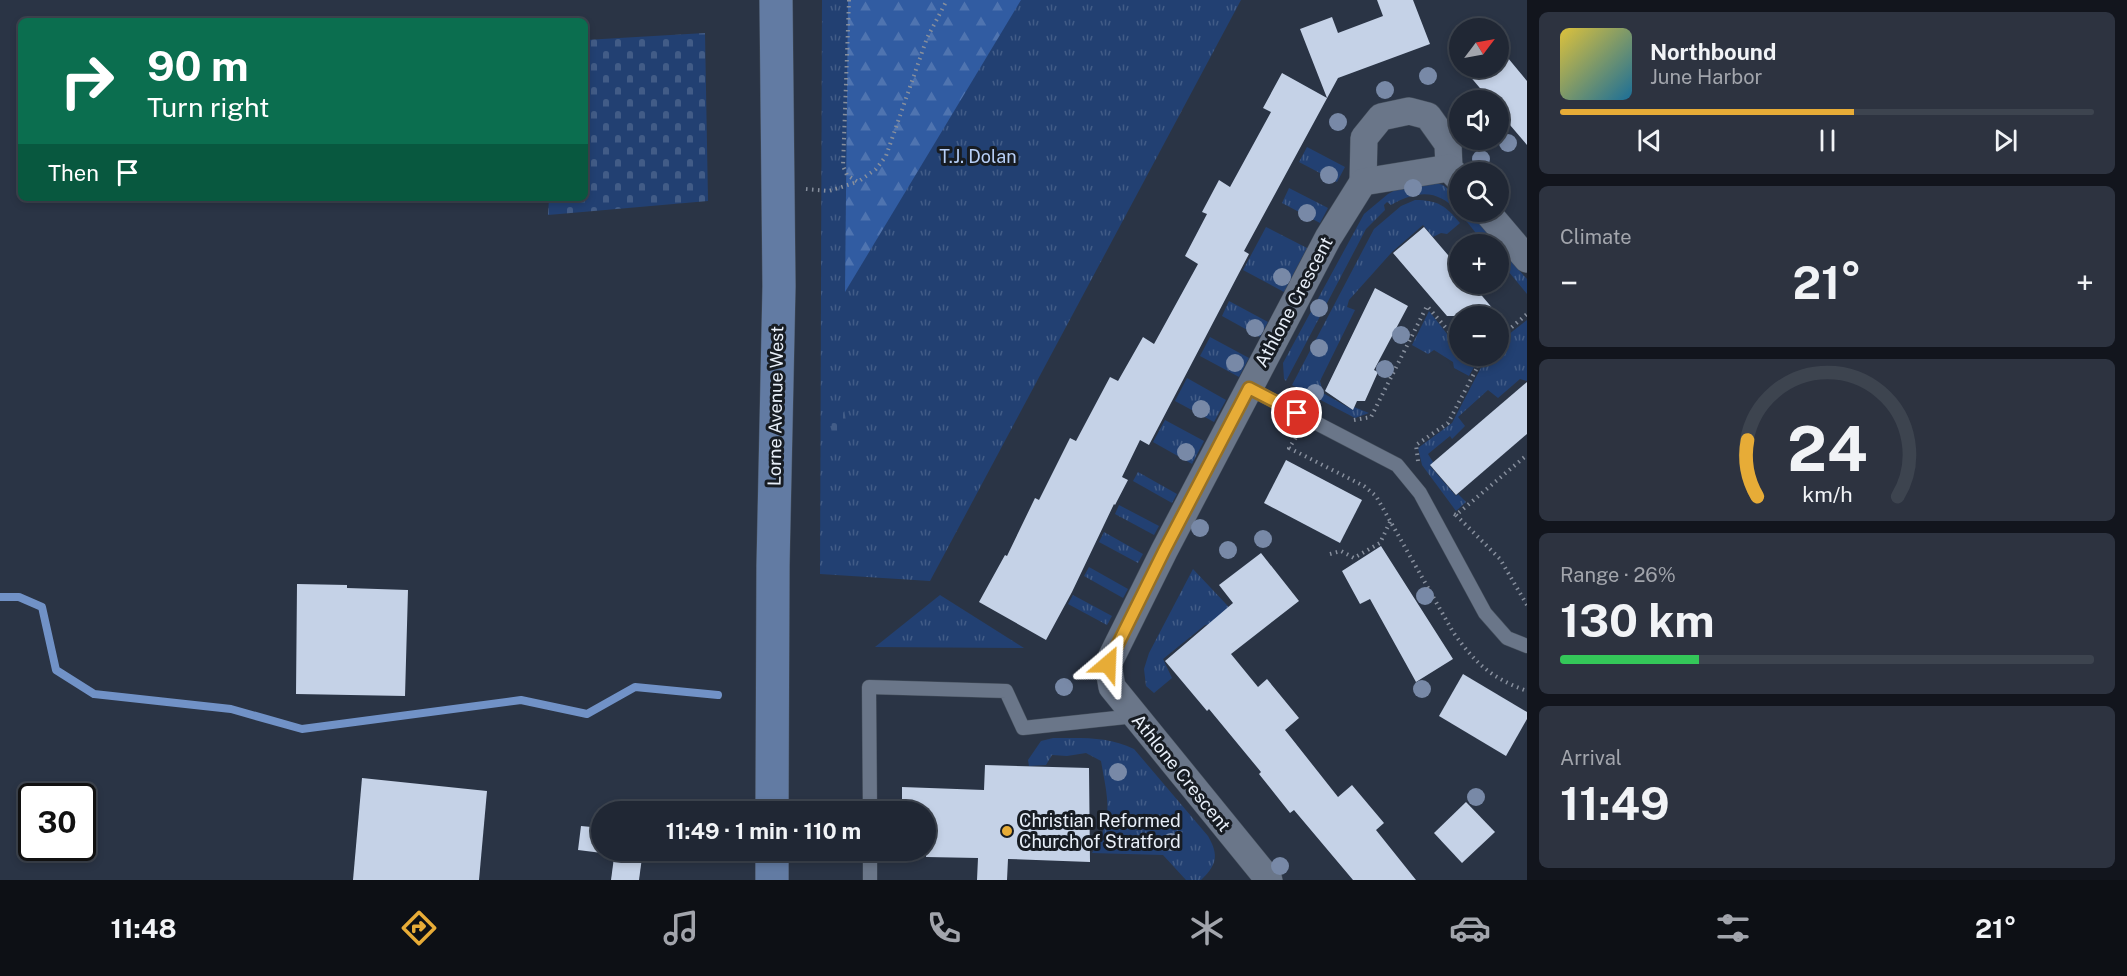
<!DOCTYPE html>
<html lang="en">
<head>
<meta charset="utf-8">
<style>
	:root { --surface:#202734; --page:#2d3340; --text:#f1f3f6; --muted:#a2a5ac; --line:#3d444f; --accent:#e7ac37 }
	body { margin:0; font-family:"Public Sans",sans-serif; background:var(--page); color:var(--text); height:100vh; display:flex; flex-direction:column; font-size:22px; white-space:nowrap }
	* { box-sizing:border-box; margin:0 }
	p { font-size:20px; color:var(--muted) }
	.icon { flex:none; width:33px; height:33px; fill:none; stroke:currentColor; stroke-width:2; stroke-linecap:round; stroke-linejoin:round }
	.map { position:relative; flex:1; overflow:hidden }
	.sheet { display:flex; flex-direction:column; gap:12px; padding:12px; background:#12151d; width:600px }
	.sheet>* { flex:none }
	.guide { position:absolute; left:18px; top:18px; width:570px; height:183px; border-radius:9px; box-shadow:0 3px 9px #0003,0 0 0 2px var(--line); background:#0b6e4f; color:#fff; overflow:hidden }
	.needle { width:39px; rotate:58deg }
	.buttons { position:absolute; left:1449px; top:18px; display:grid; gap:12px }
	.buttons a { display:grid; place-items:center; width:60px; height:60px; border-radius:50%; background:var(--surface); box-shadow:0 3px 9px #0003,0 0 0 2px var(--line); font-size:30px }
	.speed { position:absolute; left:18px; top:783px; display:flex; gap:12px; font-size:30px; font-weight:700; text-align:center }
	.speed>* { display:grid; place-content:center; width:78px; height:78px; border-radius:50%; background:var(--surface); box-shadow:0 3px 9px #0003,0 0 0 2px var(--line); line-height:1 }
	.speed .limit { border:3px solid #111; border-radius:9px; background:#fff; color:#111 }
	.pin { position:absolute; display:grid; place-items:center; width:51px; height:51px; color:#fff; margin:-26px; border:3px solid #fff; border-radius:50%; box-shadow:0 2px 6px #0007 }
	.me { position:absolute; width:66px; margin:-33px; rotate:26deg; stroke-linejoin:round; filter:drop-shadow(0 0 4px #0008) }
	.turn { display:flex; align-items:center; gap:21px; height:126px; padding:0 30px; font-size:27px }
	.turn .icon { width:78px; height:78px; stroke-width:2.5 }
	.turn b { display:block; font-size:42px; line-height:51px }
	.then { display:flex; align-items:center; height:57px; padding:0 30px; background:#0003; gap:12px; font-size:22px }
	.big { font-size:45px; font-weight:700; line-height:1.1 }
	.sheet .tile { flex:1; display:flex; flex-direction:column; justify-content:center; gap:9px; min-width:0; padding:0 21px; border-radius:9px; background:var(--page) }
	.sheet .dial { align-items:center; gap:0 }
	.dial svg { height:156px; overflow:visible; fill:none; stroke:var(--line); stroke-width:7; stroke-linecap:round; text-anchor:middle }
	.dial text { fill:var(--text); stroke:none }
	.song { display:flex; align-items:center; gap:18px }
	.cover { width:72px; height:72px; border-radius:9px; background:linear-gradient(135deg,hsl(50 70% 55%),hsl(200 70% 35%)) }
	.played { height:6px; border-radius:3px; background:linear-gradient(90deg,var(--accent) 55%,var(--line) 55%) }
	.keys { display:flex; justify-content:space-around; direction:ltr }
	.heat { display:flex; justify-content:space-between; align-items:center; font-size:33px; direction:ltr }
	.charge { height:9px; border-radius:4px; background:linear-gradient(90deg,#34c759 26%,var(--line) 0) }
	.trip { position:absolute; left:591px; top:801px; width:345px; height:60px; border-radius:30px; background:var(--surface); box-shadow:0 3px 9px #0003,0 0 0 2px var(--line); font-weight:700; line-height:60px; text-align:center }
	.tabs { display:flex; height:96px; justify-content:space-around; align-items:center; background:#0d1015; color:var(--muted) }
	.tabs .icon { width:42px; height:42px }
	.tabs .on { color:var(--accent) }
	.tabs b { font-size:27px; color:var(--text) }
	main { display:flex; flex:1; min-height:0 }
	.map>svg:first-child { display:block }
</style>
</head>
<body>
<main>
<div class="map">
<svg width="1527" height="880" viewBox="0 0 1527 880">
	<defs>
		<pattern id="grass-tufts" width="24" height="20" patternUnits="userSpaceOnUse" patternTransform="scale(1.5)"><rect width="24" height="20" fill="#224072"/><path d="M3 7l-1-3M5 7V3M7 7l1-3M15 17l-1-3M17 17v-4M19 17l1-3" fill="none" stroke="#425c87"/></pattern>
		<pattern id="forest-firs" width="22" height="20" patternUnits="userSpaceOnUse" patternTransform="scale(1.5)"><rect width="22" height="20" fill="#315ca2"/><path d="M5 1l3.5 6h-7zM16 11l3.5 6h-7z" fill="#4f74b0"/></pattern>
		<pattern id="cemetery-stones" width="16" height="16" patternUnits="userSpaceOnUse" patternTransform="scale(1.5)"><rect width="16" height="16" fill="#224072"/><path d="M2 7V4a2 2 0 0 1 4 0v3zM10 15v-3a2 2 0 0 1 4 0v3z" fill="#425c87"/></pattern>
	</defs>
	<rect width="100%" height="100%" fill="#2a3445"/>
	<g fill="url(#grass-tufts)">
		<polygon points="822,0 1241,0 930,581 820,574"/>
		<polygon points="1307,147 1345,167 1337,182 1299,162"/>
		<path d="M1429,181l14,4 16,13 1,14h11l35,42 -3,3 4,5 3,-2 17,19v15l-28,-34 -1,-16h-13c-30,-35 -44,-67 -94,-39l-4,-3 -3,3 1,5 -19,19 -80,152 -2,-2 -1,-16 81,-149 24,-20 15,-8z"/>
		<polygon points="1289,188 1328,208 1320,223 1282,203"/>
		<path d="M1415,200c23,0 31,6 45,23l-13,11 -6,-1 -8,4 -10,-12 -31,27 -43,48 -2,7 8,3 -35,71 3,12 30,17 1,-3 15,6 -14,5 -63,-33 82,-156 27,-23z"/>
		<polygon points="1266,227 1307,248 1284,292 1243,270"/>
		<polygon points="1229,301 1268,322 1260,337 1222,316"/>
		<polygon points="1429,311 1459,349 1460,356 1465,356 1474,367 1469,376 1454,368 1453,362 1434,350 1428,354 1412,345"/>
		<polygon points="1527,320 1527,381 1520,379 1498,398 1488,390 1458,417 1465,426 1452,439 1450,436 1428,454 1433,462 1430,466 1456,496 1458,494 1466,502 1456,511 1422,465 1418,448 1452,423 1487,356 1498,356 1499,342"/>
		<polygon points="1210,337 1249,358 1239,377 1200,356"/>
		<polygon points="1187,378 1226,400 1214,422 1175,401"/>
		<polygon points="1165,420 1204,441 1192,464 1153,442"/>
		<polygon points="1138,472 1177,494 1172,503 1133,481"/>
		<polygon points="1119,505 1159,526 1154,535 1115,514"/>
		<polygon points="1104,532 1143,554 1138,563 1099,542"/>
		<polygon points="1089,567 1128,589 1123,598 1084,576"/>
		<polygon points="1193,569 1242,621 1205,625 1163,659 1172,678 1154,693 1146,686 1144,669 1149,653"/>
		<polygon points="940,595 1024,648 875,647"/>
		<polygon points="1073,595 1112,616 1107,625 1068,604"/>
		<path d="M1053,738c29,0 55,-2 81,11l74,87c11,19 9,29 -7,44h-15l-23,-25 -71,-2c22,-36 16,-52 9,-92l-15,-8 -19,3 -15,-1 -6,10 -17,1 -1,-6 13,-19z"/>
	</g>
	<polygon fill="url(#forest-firs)" points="848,0 1021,0 845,292"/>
	<g fill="url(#cemetery-stones)">
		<polygon points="705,33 708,201 548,215 549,198 585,198 585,40"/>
		<polygon points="844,409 848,434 832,434 831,411"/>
	</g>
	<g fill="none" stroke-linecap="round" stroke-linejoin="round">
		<polyline stroke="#7192c7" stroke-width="8" points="0,597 19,597 42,607 56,670 94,694 231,709 302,729 521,700 587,714 635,687 718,695"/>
	</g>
	<g fill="#c5d2e7">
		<polygon points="1377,0 1413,0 1430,44 1338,78 1244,251 1249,254 1149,445 1140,440 1122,477 1128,480 1115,505 1114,504 1072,592 1046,640 979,602 1005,555 1007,556 1035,498 1039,500 1070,438 1076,441 1110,377 1118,381 1143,337 1154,344 1198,264 1185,256 1207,214 1202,212 1219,180 1230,187 1271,112 1263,108 1282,73 1327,98 1300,29 1332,17 1338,33 1383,16"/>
		<polygon points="1498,46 1527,81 1527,145 1498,111 1498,100 1490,100 1463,68 1498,68"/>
		<polygon points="1424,227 1460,269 1460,284 1472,284 1499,316 1447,316 1393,253"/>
		<polygon points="1375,288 1408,306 1374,370 1378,372 1365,401 1357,401 1353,410 1325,391"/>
		<polygon points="1527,382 1527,434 1456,495 1430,465"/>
		<polygon points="1286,460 1362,500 1340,543 1264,503"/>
		<polygon points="1381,546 1453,659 1416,682 1370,599 1360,604 1342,571"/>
		<polygon points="1261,553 1299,601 1231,654 1258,687 1267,679 1299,718 1285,730 1338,797 1352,785 1384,823 1376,830 1416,880 1353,880 1294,810 1290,813 1259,774 1261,772 1209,709 1207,711 1165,661 1233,603 1219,585"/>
		<polygon points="297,584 347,585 347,588 408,590 405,696 296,694"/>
		<polygon points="1463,674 1527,712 1527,719 1506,756 1439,716"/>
		<polygon points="985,765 1089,768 1090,862 1008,859 1007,880 977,880 978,858 926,857 926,812 902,812 902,787 984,790"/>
		<polygon points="362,778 487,791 479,880 353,880"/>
		<polygon points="1466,802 1495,832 1462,863 1434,833"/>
		<polygon points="581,826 602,828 602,853 578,850"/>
		<polygon points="615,850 643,850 639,880 611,880"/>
	</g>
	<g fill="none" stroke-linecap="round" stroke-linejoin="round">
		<defs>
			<g id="lane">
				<polyline points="1249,388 1397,465 1420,493 1485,613 1507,638 1527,646"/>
				<polyline points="870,812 869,687 1006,691 1023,728 1135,716"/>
				<polyline points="870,850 870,880"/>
			</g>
			<g id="street">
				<polyline points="1363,182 1364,138 1381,117 1409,111 1428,116 1448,144 1449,168 1460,180"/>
				<polyline points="1487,212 1527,259"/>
				<polyline points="1269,880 1112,687 1108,664 1164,551 1328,238 1363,182 1449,168"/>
			</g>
			<g id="secondary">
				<polyline points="772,812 773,566 779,286 776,0"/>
				<polyline points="772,880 772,850"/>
			</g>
		</defs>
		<use href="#lane" stroke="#454f5c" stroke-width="15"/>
		<use href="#street" stroke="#454f5c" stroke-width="28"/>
		<use href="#secondary" stroke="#454f5c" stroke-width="34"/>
		<g stroke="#878f9d" stroke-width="4" stroke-dasharray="1.5 4.5" stroke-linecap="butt">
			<polyline points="849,0 843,166 847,175 858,182 876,169 886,156 927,38 947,0"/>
			<polyline points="806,189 829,191 857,182"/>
			<polyline points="1498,339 1527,314"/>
			<polyline points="1469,356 1478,366 1484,356"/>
			<polyline points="1354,420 1371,417 1427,306 1460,344"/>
			<path d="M1299,433l-10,15 75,38 12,10 77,136c22,31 38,46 74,59"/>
			<polyline points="1418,461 1416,445 1448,423 1478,366"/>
			<polyline points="1454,514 1456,515 1527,455"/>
			<polyline points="1456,515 1500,559 1527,605"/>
			<polyline points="1330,554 1341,551 1354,558 1380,543 1390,522"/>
		</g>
		<use href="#lane" stroke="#6a7689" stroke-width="14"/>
		<use href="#street" stroke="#6a7689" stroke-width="27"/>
		<use href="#secondary" stroke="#627ba3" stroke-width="33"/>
	</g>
	<g fill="#7889a7">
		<circle cx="1428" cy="76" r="9"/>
		<circle cx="1385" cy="90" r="9"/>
		<circle cx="1338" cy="122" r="9"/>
		<circle cx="1508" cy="143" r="9"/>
		<circle cx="1481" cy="159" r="9"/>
		<circle cx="1329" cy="175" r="9"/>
		<circle cx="1413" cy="188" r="9"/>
		<circle cx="1307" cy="213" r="9"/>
		<circle cx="1282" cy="277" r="9"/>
		<circle cx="1319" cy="308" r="9"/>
		<circle cx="1255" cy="328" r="9"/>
		<circle cx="1401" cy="335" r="9"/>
		<circle cx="1319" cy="348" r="9"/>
		<circle cx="1235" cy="363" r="9"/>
		<circle cx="1385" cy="369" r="9"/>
		<circle cx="1315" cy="393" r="9"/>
		<circle cx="1201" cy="409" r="9"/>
		<circle cx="1186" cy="452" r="9"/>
		<circle cx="1200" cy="528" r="9"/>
		<circle cx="1263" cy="539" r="9"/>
		<circle cx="1228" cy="550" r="9"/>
		<circle cx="1425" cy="596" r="9"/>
		<circle cx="1064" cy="687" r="9"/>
		<circle cx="1422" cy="689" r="9"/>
		<circle cx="1118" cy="772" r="9"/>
		<circle cx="1476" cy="797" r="9"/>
		<circle cx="1171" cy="842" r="9"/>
		<circle cx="1280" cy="866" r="9"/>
	</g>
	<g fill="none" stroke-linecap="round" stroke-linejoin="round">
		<defs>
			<polyline id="route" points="1108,664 1164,551 1249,388 1297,413"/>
		</defs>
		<use href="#route" stroke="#967024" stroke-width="15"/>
		<use href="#route" stroke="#e7ac37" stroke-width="10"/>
	</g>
	<circle fill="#e7ac37" stroke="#171c23" stroke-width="2" cx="1007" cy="831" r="6"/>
	<g text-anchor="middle" stroke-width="6" stroke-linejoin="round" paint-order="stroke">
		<g font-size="18" fill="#b7cff7" stroke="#171c23">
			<text x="978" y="163">T.J. Dolan</text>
		</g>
		<g font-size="18" fill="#e8eff9" stroke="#171c23">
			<text transform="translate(1294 302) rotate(-62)" y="6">Athlone Crescent</text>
			<text transform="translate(776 406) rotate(-89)" y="6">Lorne Avenue West</text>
			<text transform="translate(1181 773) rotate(51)" y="6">Athlone Crescent</text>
		</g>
		<g font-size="18" fill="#e8eff9" stroke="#171c23" text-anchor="start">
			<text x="1019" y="827">Christian Reformed<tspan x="1019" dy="21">Church of Stratford</tspan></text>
		</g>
	</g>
</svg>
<div class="buttons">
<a><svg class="needle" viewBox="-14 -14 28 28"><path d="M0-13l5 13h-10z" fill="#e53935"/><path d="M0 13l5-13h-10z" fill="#a2a5ac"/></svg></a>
<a><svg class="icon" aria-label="sound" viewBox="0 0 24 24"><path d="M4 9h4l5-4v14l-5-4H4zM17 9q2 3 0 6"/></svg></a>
<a><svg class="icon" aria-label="search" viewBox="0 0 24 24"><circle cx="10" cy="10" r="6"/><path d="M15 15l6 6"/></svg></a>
<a>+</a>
<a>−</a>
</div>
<div class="speed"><div class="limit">30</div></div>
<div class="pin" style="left:1297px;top:413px;background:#d93025"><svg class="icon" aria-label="arrive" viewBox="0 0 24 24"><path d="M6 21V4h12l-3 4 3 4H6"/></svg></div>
<svg class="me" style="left:1108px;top:664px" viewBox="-20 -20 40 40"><path d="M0-17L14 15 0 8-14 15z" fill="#e7ac37" stroke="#fff" stroke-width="4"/></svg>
<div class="trip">11:49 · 1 min · 110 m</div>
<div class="guide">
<div class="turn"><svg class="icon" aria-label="right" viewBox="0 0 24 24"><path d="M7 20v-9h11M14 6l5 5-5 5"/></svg><div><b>90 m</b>Turn right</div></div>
<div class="then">Then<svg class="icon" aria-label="arrive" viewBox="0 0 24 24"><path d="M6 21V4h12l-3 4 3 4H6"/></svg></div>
</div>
</div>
<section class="sheet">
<div class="tile">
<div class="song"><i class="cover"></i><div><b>Northbound</b><p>June Harbor</p></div></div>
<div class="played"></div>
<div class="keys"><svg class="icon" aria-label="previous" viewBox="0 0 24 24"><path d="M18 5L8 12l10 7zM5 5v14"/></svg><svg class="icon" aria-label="pause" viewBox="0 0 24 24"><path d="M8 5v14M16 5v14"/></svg><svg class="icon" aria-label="next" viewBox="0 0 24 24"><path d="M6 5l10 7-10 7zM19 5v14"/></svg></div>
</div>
<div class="tile"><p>Climate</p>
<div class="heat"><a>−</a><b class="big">21°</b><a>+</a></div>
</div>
<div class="tile dial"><svg viewBox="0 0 100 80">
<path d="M14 69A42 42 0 1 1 86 69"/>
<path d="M14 69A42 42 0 0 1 9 40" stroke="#e7ac37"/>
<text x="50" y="56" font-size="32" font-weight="700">24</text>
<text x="50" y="72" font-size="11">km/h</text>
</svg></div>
<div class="tile"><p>Range · 26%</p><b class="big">130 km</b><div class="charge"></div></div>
<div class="tile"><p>Arrival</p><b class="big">11:49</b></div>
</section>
</main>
<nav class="tabs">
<b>11:48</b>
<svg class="icon on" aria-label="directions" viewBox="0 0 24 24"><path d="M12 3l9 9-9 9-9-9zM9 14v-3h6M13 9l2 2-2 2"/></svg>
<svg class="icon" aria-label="music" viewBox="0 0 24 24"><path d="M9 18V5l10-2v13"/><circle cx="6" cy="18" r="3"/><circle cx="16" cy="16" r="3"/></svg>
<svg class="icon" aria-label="phone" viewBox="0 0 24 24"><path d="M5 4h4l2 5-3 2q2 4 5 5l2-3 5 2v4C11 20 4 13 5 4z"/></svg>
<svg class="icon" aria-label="climate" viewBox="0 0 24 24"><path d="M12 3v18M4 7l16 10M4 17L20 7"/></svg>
<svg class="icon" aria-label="car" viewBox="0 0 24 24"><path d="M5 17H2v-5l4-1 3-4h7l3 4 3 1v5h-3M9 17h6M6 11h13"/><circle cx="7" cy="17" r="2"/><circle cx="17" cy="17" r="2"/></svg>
<svg class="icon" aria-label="filters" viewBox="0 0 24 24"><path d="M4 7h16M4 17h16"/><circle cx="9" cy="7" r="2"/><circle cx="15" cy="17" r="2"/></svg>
<b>21°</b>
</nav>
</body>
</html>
